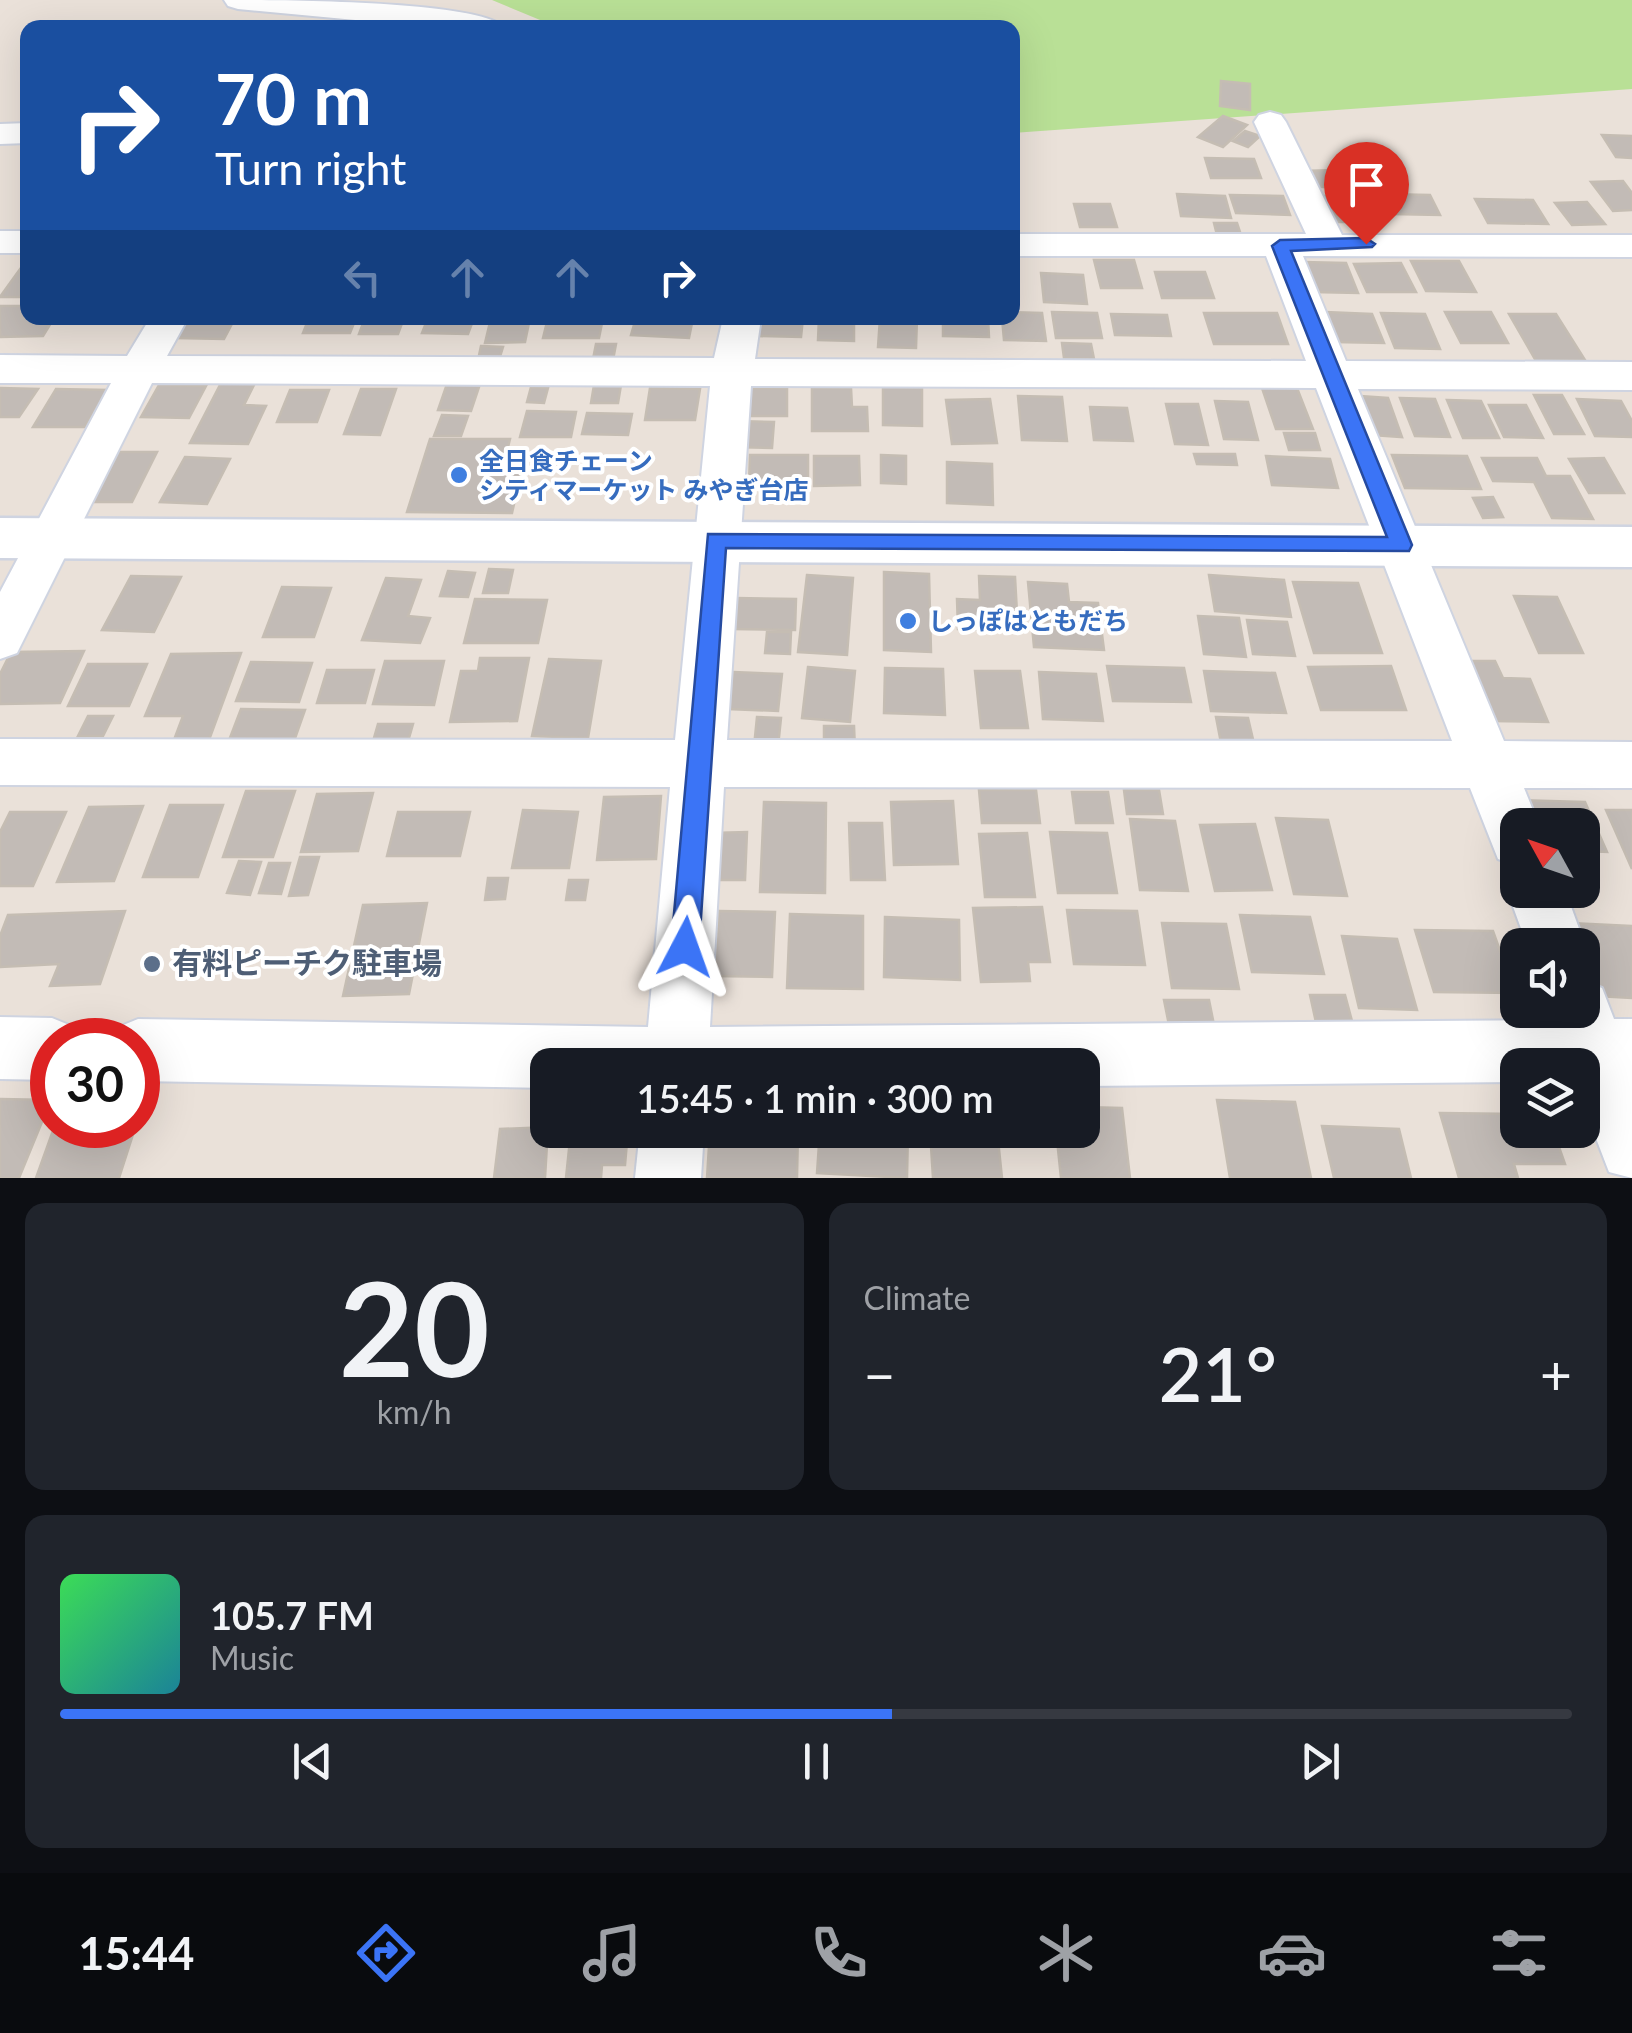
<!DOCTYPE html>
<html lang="en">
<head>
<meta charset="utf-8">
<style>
	:root { --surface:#171b24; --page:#20242c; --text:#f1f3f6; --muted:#9ea1a6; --line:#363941; --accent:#3b74f6 }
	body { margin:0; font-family:Lato,"Noto Sans JP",sans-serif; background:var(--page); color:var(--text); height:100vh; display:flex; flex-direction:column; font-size:38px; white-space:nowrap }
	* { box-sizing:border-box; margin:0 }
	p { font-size:32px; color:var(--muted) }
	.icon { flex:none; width:55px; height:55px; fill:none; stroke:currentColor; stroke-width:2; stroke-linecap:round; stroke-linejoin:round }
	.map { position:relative; height:1178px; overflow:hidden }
	.side { display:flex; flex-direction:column; gap:25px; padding:25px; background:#0d0f14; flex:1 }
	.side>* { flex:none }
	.top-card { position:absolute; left:20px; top:20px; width:1000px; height:305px; border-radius:20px; box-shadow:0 10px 40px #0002; background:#1a4fa0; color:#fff; overflow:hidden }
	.needle { width:65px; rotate:310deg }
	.controls { position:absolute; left:1500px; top:808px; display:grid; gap:20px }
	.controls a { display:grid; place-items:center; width:100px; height:100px; border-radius:20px; background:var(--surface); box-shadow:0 10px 40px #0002; font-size:50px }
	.speed { position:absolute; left:30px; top:1018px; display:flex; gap:20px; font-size:50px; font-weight:700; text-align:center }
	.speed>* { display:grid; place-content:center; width:130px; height:130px; border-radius:50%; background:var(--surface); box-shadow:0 10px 40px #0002; line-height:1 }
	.speed .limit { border:15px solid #d22; background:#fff; color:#111 }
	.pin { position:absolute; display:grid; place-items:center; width:85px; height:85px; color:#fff; margin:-102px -42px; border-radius:50% 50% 50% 0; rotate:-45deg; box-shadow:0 0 10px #0007 }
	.pin .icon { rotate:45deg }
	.me { position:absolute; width:110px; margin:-55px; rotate:4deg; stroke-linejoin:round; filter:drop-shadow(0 0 8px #0008) }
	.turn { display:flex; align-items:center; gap:35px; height:210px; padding:0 30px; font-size:45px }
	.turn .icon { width:130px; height:130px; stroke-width:2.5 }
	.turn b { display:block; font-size:70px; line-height:85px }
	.lanes { display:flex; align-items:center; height:95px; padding:0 30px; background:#0003; justify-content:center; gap:50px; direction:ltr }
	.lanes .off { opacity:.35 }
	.big { font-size:75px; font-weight:600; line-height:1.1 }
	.side .tile { flex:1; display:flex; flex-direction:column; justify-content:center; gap:15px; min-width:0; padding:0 35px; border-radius:20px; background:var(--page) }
	.side .dial { align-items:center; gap:0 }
	.dial b { font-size:130px; line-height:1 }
	.song { display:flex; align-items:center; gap:30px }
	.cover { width:120px; height:120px; border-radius:15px; background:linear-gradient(135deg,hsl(130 70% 55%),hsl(190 70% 35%)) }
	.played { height:10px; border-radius:5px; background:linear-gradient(90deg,var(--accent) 55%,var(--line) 55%) }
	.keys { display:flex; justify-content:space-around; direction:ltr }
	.heat { display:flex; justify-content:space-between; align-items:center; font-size:55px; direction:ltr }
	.side .tiles { flex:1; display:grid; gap:25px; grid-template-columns:1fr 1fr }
	.tile:last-child { grid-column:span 2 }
	.trip { position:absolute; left:530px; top:1048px; width:570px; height:100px; border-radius:20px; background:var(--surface); box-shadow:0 10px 40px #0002; font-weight:600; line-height:100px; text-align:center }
	.dock { display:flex; height:160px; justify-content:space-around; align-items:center; background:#090b0e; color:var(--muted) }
	.dock .icon { width:70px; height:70px }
	.dock .active { color:var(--accent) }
	.dock b { font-size:45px; color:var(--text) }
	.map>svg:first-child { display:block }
</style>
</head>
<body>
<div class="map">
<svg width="1632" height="1178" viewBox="0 0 1632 1178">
	<rect width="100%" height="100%" fill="#eae1d9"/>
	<polygon fill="#b9e096" points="492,0 1632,0 1632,89 1013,133 1012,28 557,27"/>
	<g fill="#c2bbb6" stroke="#c5bdb3" stroke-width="2.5">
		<polygon points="1221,81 1250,84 1250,110 1220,106"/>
		<polygon points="1223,116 1247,125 1223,147 1198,137"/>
		<polygon points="1245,131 1260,136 1248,147 1233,141"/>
		<polygon points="1602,135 1632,136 1632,158 1616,157"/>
		<polygon points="1205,158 1254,159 1261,178 1211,178"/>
		<polygon points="1337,170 1346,187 1310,187 1302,171"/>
		<polygon points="1623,181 1632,193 1632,210 1613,211 1591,182"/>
		<polygon points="1177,194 1225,196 1231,218 1181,216"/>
		<polygon points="1382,194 1430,195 1440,215 1391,214"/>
		<polygon points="1230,195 1283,196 1290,215 1236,213"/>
		<polygon points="1319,196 1352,196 1365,222 1332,222"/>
		<polygon points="1475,199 1533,200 1548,224 1488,223"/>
		<polygon points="1587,202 1605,224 1572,225 1555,203"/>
		<polygon points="1074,204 1110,204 1117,227 1080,227"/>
		<polygon points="1214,223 1237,223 1241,235 1217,235"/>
		<polygon points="1094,260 1134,260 1142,288 1101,288"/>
		<polygon points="1411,261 1459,261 1476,292 1426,291"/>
		<polygon points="1302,262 1346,263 1358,293 1313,292"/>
		<polygon points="1401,263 1416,292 1367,292 1354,264"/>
		<polygon points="23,265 28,265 28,297 0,297"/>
		<polygon points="1155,272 1205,272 1214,298 1162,298"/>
		<polygon points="1041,273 1083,275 1087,304 1044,302"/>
		<polygon points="0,306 28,306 28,318 54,318 43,336 0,337"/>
		<polygon points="1012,312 1042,313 1046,341 1004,340 1002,318 1012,318"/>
		<polygon points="1052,312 1097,313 1102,338 1056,338"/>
		<polygon points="1325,312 1372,314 1384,343 1335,342"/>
		<polygon points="1445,312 1491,312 1508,343 1461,343"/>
		<polygon points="1204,313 1277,313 1288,344 1214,344"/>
		<polygon points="1381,313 1425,314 1440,349 1395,348"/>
		<polygon points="1111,314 1167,315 1171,336 1115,335"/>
		<polygon points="1509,314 1556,314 1585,360 1536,361"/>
		<polygon points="189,318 235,318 224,339 177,338"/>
		<polygon points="309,318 356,318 350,333 303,333"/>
		<polygon points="365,318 404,318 398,334 359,334"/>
		<polygon points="428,318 474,318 468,334 422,333"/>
		<polygon points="491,318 530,318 525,342 485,343"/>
		<polygon points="548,318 603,318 599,338 543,338"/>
		<polygon points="636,318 693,318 689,338 631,335"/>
		<polygon points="760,318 803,318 801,337 758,336"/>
		<polygon points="819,318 854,318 854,341 818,340"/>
		<polygon points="880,318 917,318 916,348 878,347"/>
		<polygon points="943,318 988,318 989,337 943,336"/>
		<polygon points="1062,343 1091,344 1094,359 1064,358"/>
		<polygon points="596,344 616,344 613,360 593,359"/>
		<polygon points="481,346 503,347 499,360 478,360"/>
		<polygon points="221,383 255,383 244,405 266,406 248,444 190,443"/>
		<polygon points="447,384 480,384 471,411 438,410"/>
		<polygon points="159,385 206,386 189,418 141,417"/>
		<polygon points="594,385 621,385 618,403 591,403"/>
		<polygon points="531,387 548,388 544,403 527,402"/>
		<polygon points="883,387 922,388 922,426 883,425"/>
		<polygon points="0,388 38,389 19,417 0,417"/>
		<polygon points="650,388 700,389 695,420 645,420"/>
		<polygon points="746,388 787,388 787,416 745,416"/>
		<polygon points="812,388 851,388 852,407 867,407 868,431 812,431"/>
		<polygon points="1262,388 1297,388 1313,429 1276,429"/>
		<polygon points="56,389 107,390 85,427 33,427"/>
		<polygon points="361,389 396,389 380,435 344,434"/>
		<polygon points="290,390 329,390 317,422 277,422"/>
		<polygon points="1534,395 1562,395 1584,434 1554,434"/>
		<polygon points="1018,396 1062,397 1067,441 1022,440"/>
		<polygon points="1360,396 1388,398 1402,437 1373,435"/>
		<polygon points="1400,398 1435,399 1450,437 1415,436"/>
		<polygon points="990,399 997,443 952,444 946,400"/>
		<polygon points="1577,399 1621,401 1632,421 1632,437 1595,436"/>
		<polygon points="1447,400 1481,401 1499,438 1463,438"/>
		<polygon points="1215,401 1248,402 1258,440 1224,439"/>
		<polygon points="1166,404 1198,404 1208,445 1175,444"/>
		<polygon points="1489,405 1526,405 1543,438 1504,437"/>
		<polygon points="1090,407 1127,408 1133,441 1094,440"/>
		<polygon points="527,411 576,412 571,437 520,437"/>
		<polygon points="587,413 632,414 628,435 582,434"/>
		<polygon points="442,415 468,416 461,436 434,436"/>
		<polygon points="736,421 774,422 772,448 733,447"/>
		<polygon points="1284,433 1315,433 1320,450 1289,450"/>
		<polygon points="430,439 510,439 507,451 526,451 512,513 407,512"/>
		<polygon points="115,452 157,452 132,502 87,502"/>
		<polygon points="1194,454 1235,454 1237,465 1197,464"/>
		<polygon points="750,455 808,455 808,484 749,484"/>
		<polygon points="881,455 906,456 906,484 881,483"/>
		<polygon points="1392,455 1467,456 1481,489 1405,488"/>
		<polygon points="814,456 859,456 860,485 814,486"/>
		<polygon points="1266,456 1330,459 1338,488 1272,485"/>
		<polygon points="185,457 230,459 207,504 160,502"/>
		<polygon points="1482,458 1537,458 1546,476 1570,476 1593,519 1552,518 1534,482 1493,481"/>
		<polygon points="1604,458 1624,493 1589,493 1569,459"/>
		<polygon points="947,462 992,464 993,505 947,503"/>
		<polygon points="1493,497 1503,517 1483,518 1473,498"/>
		<polygon points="489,569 513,570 508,593 483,593"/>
		<polygon points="448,571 475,573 468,597 440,596"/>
		<polygon points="884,572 929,574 931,652 884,650"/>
		<polygon points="807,575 853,578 847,655 798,652"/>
		<polygon points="1209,575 1284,580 1291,617 1215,611"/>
		<polygon points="131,576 181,577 154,632 102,630"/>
		<polygon points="979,576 1015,577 1018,631 958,629 957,599 980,600"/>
		<polygon points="386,578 421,580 408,616 430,618 420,643 362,640"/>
		<polygon points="1028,582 1067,584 1069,602 1098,603 1104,650 1034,647"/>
		<polygon points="1293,582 1358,583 1382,653 1314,653"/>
		<polygon points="282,587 331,588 314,637 263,637"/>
		<polygon points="1514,596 1557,597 1583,653 1539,653"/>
		<polygon points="735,598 796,599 795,630 733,629"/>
		<polygon points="475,599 547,600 538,643 464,643"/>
		<polygon points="1198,616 1239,618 1246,657 1204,654"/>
		<polygon points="1247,620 1287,622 1295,656 1253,654"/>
		<polygon points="767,632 791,632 790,654 765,653"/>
		<polygon points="84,651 60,703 0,704 0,674 11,652"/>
		<polygon points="241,653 209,740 174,740 183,716 145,716 171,654"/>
		<polygon points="480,658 529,658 517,721 450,722 461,671 478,671"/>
		<polygon points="549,659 601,661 588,738 532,736"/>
		<polygon points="385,661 444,661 434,705 373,704"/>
		<polygon points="1467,661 1495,661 1503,678 1530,679 1548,722 1491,721"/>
		<polygon points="251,662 312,663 299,702 236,701"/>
		<polygon points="88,664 147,664 129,706 68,706"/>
		<polygon points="1107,666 1184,668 1191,702 1113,701"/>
		<polygon points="1391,666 1406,710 1321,710 1308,667"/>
		<polygon points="808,667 855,671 850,722 802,718"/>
		<polygon points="885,668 943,669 945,715 884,713"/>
		<polygon points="327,670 374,670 365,703 317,703"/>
		<polygon points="975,671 1020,671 1028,728 981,728"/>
		<polygon points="1204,671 1275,673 1286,713 1211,711"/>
		<polygon points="733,672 782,674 778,711 728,709"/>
		<polygon points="1039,672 1096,674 1103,721 1043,719"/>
		<polygon points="241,709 305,710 293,744 228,743"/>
		<polygon points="88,716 113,716 103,736 78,736"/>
		<polygon points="757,717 781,718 778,747 754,747"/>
		<polygon points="1216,717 1248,718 1255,748 1222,748"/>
		<polygon points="378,724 413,724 407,745 372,745"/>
		<polygon points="824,726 854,726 855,749 824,750"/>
		<polygon points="979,790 1036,790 1040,823 982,823"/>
		<polygon points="1124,790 1159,790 1163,814 1127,814"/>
		<polygon points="246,791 295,791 273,857 223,857"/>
		<polygon points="1072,792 1108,792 1113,823 1076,823"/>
		<polygon points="373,793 358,851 301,852 317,794"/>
		<polygon points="661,796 656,859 597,860 604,797"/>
		<polygon points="1516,800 1585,802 1607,852 1582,851 1582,825 1526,825"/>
		<polygon points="953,801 958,864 894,865 891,802"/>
		<polygon points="764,802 826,803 825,893 760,892"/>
		<polygon points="170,805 223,805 198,877 143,877"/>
		<polygon points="143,806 114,881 57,882 89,807"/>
		<polygon points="523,810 578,812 569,868 512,868"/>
		<polygon points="1606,810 1632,810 1632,869"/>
		<polygon points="10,812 66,812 33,886 0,886 0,832"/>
		<polygon points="398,812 470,812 460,856 387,856"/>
		<polygon points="1276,818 1328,820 1347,896 1294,894"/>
		<polygon points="1130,819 1175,821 1188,891 1140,890"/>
		<polygon points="849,823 882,823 885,880 851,880"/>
		<polygon points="1255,824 1272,890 1215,891 1200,825"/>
		<polygon points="747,832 745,880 710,880 712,833"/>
		<polygon points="1050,832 1107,833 1117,893 1058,893"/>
		<polygon points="1027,833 1035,897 985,897 979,834"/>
		<polygon points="300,857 319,857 308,895 289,896"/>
		<polygon points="239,861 261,862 250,895 227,893"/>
		<polygon points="269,863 290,863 281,894 259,893"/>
		<polygon points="488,878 508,878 505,899 485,900"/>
		<polygon points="569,880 588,880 585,900 566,900"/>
		<polygon points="427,903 409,994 343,996 363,905"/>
		<polygon points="1042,907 1050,962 1028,962 1030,981 981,982 973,908"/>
		<polygon points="1067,910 1137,911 1145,965 1074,964"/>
		<polygon points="125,911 100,984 50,986 59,964 0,967 0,936 8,915"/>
		<polygon points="719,911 775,912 772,977 714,976"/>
		<polygon points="790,914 863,916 863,989 787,988"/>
		<polygon points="1240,915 1310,917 1324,974 1252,972"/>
		<polygon points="885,917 959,920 960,980 884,977"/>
		<polygon points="1162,923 1226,924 1239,989 1172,988"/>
		<polygon points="1570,923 1632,926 1632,998 1597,996 1582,956 1582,945 1579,945"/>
		<polygon points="1415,930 1493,931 1515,993 1434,992"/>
		<polygon points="1342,936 1397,939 1417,1010 1359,1008"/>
		<polygon points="1310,995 1345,995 1356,1036 1319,1036"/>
		<polygon points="1164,1000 1209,1000 1216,1035 1171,1035"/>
		<polygon points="0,1099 51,1100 19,1178 0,1178"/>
		<polygon points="1217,1100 1295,1102 1311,1178 1230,1178"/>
		<polygon points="1082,1107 1122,1108 1130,1178 1061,1178 1056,1130 1082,1130"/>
		<polygon points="1440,1113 1518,1114 1518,1130 1553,1130 1565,1164 1514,1164 1518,1178 1459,1178"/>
		<polygon points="55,1125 136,1125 119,1178 36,1178"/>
		<polygon points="1322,1126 1399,1129 1411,1178 1334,1178"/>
		<polygon points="548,1127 545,1178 494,1178 500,1129"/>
		<polygon points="571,1130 628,1130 625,1165 602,1165 601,1178 566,1178"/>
		<polygon points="710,1130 798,1130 797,1178 707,1178"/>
		<polygon points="820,1130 908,1130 907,1178 817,1173"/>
		<polygon points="930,1130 997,1130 1002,1178 933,1178"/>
	</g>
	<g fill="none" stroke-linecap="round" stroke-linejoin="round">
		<defs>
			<g id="minor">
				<path d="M224,0c45,0 258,0 281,28h-64l-203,-19 -10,-3z"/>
				<path d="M1270,112l11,3 5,7 56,113h290v22l-329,-1 43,105 286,1v28l-274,-1 146,352 128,1v46h-108l15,37h-21v41l-20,-7 -28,-71 -746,-1 -14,240 843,-7 -4,-10h33v-29l20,7 12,31h18v159l-23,-6 -27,-70v-37h-64v17l-436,4v-21h-534v23l-410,-7v-41h-27l5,-12 22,-9 510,8 22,-240 -670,-2v-46l675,1 35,-354 -558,-3 -135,270 -17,6v-67l111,-209h-111v-28l127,1 23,-38h38l-21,38 547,2 9,-40h38l-6,41 551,2 -40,-105h-254v-22h294l-52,-112 5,-7zM751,386l565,2 136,353 -725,-1z"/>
				<polygon points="28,123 28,143 0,144 0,124"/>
				<rect x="0" y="231" width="28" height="22"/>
				<polygon points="1518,870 1518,890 1565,890 1585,945 1582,952 1582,945 1527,945 1507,890"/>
				<polygon points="0,1017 52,1018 74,1027 79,1040 52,1040 52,1080 0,1079"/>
				<polygon points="640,1130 704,1130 701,1178 635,1178"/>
			</g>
			<polygon id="tertiary" points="0,518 1632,527 1632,567 0,558"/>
		</defs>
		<use href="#minor" stroke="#cfd4e1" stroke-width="4"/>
		<use href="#tertiary" stroke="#cfd4e1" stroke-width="5"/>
		<use href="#minor" fill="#fff" fill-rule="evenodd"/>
		<use href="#tertiary" fill="#fff" fill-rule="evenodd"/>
	</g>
	<polygon fill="#3b74f6" stroke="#264ba0" stroke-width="2.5" points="1366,238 1375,244 1372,247 1291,251 1412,545 1409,551 726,548 699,947 695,957 685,961 675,957 671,947 708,534 1387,537 1272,246 1280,240"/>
	<g fill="#3f7fe0" stroke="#fff" stroke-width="4">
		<circle cx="459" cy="475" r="10"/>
		<circle cx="908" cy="621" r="10"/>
	</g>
	<circle fill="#5c6f8a" stroke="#fff" stroke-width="4" cx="152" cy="964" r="10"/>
	<g text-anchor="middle" stroke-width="8" stroke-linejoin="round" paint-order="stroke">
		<g font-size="25" font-weight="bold" fill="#366cbe" stroke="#fff" text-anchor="start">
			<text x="479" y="470">全日食チェーン<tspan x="479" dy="29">シティマーケット みやぎ台店</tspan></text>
			<text x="928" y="630">しっぽはともだち</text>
		</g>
		<g font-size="30" font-weight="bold" fill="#4e5e75" stroke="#fff" text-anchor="start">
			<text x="172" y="974">有料ピーチク駐車場</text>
		</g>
	</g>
</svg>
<div class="controls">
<a><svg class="needle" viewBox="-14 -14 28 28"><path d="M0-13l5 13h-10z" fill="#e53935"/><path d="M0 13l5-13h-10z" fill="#9ea1a6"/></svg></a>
<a><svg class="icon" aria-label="sound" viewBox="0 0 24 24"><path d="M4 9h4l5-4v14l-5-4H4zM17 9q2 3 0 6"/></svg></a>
<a><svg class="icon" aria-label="layers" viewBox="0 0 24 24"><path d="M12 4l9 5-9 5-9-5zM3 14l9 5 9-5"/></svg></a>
</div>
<div class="speed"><div class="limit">30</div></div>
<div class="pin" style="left:1366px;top:244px;background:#d93025"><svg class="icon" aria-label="arrive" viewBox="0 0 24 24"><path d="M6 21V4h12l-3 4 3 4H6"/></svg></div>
<svg class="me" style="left:685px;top:947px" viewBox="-20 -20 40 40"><path d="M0-17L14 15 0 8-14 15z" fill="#3b74f6" stroke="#fff" stroke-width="4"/></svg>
<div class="trip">15:45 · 1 min · 300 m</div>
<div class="top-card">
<div class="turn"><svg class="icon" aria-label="right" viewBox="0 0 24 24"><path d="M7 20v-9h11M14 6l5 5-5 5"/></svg><div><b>70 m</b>Turn right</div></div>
<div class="lanes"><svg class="icon off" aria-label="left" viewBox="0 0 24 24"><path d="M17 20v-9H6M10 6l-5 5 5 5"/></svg><svg class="icon off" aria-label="ahead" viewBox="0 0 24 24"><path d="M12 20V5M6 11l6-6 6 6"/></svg><svg class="icon off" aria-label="ahead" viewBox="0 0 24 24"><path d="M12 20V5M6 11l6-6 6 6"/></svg><svg class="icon" aria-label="right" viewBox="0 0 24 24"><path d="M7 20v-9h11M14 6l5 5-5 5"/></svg></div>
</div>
</div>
<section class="side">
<div class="tiles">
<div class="tile dial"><b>20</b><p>km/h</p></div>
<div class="tile"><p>Climate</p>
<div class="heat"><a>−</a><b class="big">21°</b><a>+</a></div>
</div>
<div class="tile">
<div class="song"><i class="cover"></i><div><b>105.7 FM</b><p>Music</p></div></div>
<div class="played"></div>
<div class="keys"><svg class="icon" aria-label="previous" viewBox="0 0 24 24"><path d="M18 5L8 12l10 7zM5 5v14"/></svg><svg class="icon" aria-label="pause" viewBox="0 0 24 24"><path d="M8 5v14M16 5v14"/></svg><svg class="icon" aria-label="next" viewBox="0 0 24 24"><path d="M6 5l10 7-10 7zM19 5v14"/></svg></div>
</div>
</div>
</section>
<nav class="dock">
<b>15:44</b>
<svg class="icon active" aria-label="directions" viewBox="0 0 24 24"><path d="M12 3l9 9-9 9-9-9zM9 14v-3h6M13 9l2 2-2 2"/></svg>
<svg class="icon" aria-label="music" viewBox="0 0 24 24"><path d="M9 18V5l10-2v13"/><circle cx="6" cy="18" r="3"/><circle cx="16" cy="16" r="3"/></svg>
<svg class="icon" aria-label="phone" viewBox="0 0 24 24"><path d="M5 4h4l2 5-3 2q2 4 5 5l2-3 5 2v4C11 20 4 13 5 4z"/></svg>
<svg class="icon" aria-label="climate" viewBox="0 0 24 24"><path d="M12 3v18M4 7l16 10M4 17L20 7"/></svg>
<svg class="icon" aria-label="car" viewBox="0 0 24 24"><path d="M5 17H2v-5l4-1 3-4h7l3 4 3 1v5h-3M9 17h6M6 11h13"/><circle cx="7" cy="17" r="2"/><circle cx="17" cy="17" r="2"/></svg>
<svg class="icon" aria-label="filters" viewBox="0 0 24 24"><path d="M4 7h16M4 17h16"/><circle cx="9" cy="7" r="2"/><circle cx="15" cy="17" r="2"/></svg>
</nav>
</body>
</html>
